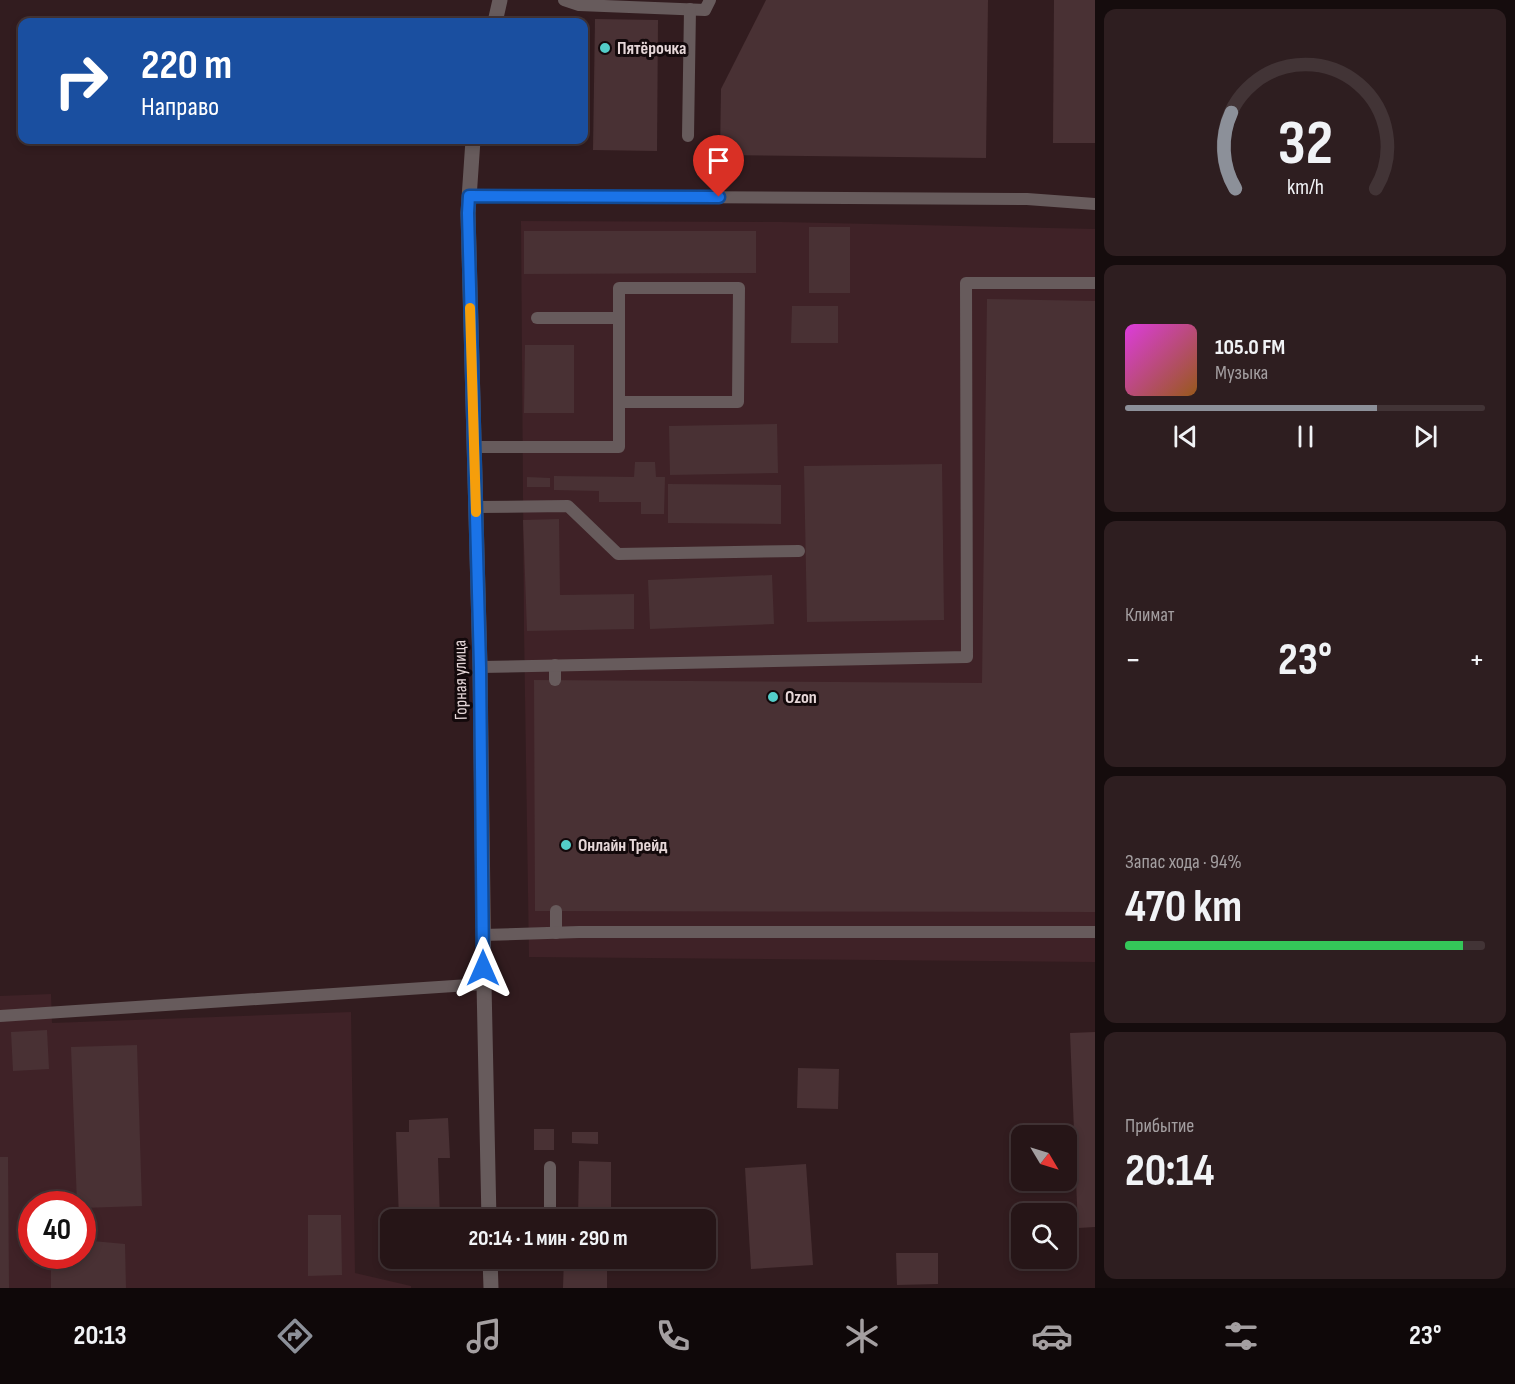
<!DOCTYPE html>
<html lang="ru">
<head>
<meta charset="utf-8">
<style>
	:root { --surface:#261517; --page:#2e1e20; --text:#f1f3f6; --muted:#a49fa1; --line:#423436; --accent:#8c9099 }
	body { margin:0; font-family:"Sofia Sans Condensed",sans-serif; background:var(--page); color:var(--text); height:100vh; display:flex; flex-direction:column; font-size:22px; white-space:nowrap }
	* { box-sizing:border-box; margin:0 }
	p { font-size:20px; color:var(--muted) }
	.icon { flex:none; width:33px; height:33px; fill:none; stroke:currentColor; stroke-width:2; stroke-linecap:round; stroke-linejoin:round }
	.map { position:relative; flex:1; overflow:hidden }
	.side { display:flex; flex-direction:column; gap:9px; padding:9px; background:#150c0d; width:420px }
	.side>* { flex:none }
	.guide { position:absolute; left:18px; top:18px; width:570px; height:126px; border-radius:12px; box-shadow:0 3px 9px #0003,0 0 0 2px var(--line); background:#1a4fa0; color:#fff; overflow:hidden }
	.needle { width:39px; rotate:128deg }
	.controls { position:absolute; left:1011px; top:1125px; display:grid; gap:12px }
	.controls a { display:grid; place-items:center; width:66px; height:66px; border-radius:12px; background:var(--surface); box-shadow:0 3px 9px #0003,0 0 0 2px var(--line); font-size:30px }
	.speed { position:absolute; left:18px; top:1191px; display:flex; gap:12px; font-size:30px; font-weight:700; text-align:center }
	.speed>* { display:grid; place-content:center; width:78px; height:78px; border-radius:50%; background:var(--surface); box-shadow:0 3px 9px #0003,0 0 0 2px var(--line); line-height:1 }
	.speed .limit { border:9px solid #d22; background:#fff; color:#111 }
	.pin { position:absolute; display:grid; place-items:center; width:51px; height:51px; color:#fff; margin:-62px -26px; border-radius:50% 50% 50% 0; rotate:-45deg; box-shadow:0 0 6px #0007 }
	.pin .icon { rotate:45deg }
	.me { position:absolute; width:66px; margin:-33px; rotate:0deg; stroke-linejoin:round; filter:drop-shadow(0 0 4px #0008) }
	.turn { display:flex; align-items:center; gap:21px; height:126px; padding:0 24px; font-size:27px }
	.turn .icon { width:78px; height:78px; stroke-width:2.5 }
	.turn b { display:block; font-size:42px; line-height:51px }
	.big { font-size:45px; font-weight:700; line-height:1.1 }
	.side .card { flex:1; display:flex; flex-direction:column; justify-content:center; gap:9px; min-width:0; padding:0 21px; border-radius:12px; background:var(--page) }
	.side .dial { align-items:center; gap:0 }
	.dial svg { height:156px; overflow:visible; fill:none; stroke:var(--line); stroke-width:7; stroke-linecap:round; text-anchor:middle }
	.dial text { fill:var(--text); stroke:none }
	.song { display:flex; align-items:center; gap:18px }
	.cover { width:72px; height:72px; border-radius:9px; background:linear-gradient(135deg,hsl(300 70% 55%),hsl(30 70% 35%)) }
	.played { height:6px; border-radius:3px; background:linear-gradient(90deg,var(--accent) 70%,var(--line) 70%) }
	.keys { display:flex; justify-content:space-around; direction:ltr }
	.heat { display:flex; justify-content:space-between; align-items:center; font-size:33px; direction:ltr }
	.charge { height:9px; border-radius:4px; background:linear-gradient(90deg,#34c759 94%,var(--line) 0) }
	.trip { position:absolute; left:380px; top:1209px; width:336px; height:60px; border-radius:12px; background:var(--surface); box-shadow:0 3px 9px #0003,0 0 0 2px var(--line); font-weight:700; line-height:60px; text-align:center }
	.tabs { display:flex; height:96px; justify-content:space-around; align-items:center; background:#0f0809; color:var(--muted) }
	.tabs .icon { width:42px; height:42px }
	.tabs .selected { color:var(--accent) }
	.tabs b { font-size:27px; color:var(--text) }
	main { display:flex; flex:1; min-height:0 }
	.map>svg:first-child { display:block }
</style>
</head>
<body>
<main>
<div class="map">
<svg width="1095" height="1288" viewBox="0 0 1095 1288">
	<rect width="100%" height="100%" fill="#321c1f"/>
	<g fill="#3f2227" fill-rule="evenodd">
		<polygon points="521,221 782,222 1095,229 1095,962 529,957 524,629"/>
		<path d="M51,994l1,29 299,-11 4,261 56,13v2h-411v-292zM32,1204h50v52h-50z"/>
	</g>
	<g fill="#493134">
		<polygon points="766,0 988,0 986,158 720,155 721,89"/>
		<polygon points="1054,0 1095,0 1095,143 1053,143"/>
		<polygon points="595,19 658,20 657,151 593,150"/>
		<rect x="809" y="227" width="41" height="66"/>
		<polygon points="524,231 756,231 756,273 524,274"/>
		<polygon points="987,299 1095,301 1095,912 535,911 534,680 982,683"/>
		<polygon points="792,306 838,306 838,343 791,343"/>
		<polygon points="525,345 574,345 574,413 524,413"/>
		<polygon points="777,424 778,473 670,475 669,426"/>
		<polygon points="635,462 655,462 656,477 665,477 664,514 641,514 641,502 599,502 599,491 554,490 554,476 634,477"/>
		<polygon points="942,464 944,620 807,622 804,466"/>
		<polygon points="527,477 550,478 550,487 527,487"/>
		<polygon points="668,484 781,485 781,524 668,523"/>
		<polygon points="559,519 560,595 634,594 634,629 527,631 523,520"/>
		<polygon points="772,575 774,624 650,629 648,580"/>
		<polygon points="47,1030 49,1069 13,1071 11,1032"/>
		<polygon points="1095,1032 1095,1227 1078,1228 1070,1033"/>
		<polygon points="137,1045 142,1206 82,1208 82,1204 77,1204 71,1047"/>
		<polygon points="798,1068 839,1069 838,1109 797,1108"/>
		<polygon points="448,1118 450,1158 438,1158 440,1220 399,1220 396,1132 409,1132 409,1120"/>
		<rect x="534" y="1129" width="20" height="21"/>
		<polygon points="572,1132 598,1132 598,1144 572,1143"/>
		<polygon points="0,1157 8,1157 9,1288 0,1288"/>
		<polygon points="579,1161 611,1162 611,1220 578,1220"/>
		<polygon points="806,1164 813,1265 751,1269 745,1168"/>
		<polygon points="308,1215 341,1215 342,1275 308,1276"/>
		<polygon points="82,1240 125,1244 126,1288 51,1288 51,1256 82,1256"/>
		<polygon points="896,1253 938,1253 938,1284 897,1285"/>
		<polygon points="564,1258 607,1258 607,1288 563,1288"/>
	</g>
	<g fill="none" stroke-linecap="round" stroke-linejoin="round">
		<g stroke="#675b5c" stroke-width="12">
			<polyline points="564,0 579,5 705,10 710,0"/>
			<polyline points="688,136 690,9"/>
			<polyline points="469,196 1027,199 1095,204"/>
			<polyline points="537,318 619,318"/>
			<polyline points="474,447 619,447 619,288 739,288 738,402 619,402"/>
			<polyline points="476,507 568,506 618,554 799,551"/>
			<polyline points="555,665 555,680"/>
			<polyline points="480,667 967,657 966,283 1095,283"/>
			<polyline points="556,933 556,911"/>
			<polyline points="483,935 579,932 1095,932"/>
			<polyline points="0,1016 484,984"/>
			<polyline points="550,1220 550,1167"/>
		</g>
		<g stroke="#675b5c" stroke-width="15">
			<polyline points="495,22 500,0"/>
			<polyline points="473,140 468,213 480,667 484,984 489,1220"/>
			<polyline points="490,1258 491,1288"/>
		</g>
	</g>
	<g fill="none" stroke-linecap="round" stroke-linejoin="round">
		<defs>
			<polyline id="route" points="483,968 480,667 468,213 469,196 719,197"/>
		</defs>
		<use href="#route" stroke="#114b97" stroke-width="15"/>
		<use href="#route" stroke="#1a73e8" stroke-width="10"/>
		<polyline stroke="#f59e0b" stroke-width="10" points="470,308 476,512"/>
	</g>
	<g fill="#53cdc9" stroke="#13090b" stroke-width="2">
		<circle cx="605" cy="48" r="6"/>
		<circle cx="773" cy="697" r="6"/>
		<circle cx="566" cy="845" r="6"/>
	</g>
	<g text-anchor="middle" stroke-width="6" stroke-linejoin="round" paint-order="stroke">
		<g font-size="18" font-weight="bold" fill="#e6d7d8" stroke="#13090b" text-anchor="start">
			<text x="617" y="54">Пятёрочка</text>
			<text x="785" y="703">Ozon</text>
			<text x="578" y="851">Онлайн Трейд</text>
		</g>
		<g font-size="18" fill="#e6d7d8" stroke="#13090b">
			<text transform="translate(460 680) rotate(-91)" y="6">Горная улица</text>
		</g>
	</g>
</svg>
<div class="controls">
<a><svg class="needle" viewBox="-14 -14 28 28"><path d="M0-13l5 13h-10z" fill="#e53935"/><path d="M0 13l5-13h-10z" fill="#a49fa1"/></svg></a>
<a><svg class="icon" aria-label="search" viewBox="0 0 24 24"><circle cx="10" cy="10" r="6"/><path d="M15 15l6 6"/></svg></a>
</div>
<div class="speed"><div class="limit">40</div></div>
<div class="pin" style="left:719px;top:197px;background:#d93025"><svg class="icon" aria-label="arrive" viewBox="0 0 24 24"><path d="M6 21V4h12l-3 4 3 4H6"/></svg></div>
<svg class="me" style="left:483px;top:968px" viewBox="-20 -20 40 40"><path d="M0-17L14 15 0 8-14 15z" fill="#1a73e8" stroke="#fff" stroke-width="4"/></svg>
<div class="trip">20:14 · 1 мин · 290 m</div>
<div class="guide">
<div class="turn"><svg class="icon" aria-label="right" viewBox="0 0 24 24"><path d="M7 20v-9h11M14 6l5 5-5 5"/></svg><div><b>220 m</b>Направо</div></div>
</div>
</div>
<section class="side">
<div class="card dial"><svg viewBox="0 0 100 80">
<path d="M14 69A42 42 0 1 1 86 69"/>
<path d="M14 69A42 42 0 0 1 12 30" stroke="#8c9099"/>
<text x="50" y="56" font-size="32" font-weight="700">32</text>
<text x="50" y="72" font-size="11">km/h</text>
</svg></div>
<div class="card">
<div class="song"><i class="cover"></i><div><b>105.0 FM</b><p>Музыка</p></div></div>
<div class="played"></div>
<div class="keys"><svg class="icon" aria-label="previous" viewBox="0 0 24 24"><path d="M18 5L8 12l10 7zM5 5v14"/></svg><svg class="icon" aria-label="pause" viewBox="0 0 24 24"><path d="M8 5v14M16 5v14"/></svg><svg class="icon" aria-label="next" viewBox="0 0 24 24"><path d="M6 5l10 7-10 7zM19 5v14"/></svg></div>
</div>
<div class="card"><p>Климат</p>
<div class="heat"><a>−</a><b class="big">23°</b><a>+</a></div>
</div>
<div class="card"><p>Запас хода · 94%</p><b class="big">470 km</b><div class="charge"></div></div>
<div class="card"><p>Прибытие</p><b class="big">20:14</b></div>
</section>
</main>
<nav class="tabs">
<b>20:13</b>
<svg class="icon selected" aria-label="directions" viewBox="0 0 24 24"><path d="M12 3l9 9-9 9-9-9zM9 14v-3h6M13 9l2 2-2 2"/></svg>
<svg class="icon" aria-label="music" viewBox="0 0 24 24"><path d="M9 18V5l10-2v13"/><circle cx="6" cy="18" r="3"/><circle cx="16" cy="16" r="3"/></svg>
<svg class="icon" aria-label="phone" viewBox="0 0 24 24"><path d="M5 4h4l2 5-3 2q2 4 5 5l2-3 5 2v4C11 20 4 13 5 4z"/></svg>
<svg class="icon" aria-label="climate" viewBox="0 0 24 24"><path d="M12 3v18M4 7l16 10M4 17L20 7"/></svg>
<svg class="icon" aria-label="car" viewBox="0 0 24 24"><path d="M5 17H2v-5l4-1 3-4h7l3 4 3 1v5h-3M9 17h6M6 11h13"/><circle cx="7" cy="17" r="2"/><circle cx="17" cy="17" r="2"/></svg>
<svg class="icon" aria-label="filters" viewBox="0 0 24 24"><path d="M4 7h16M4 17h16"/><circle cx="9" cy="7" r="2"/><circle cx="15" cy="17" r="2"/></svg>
<b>23°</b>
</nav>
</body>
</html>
